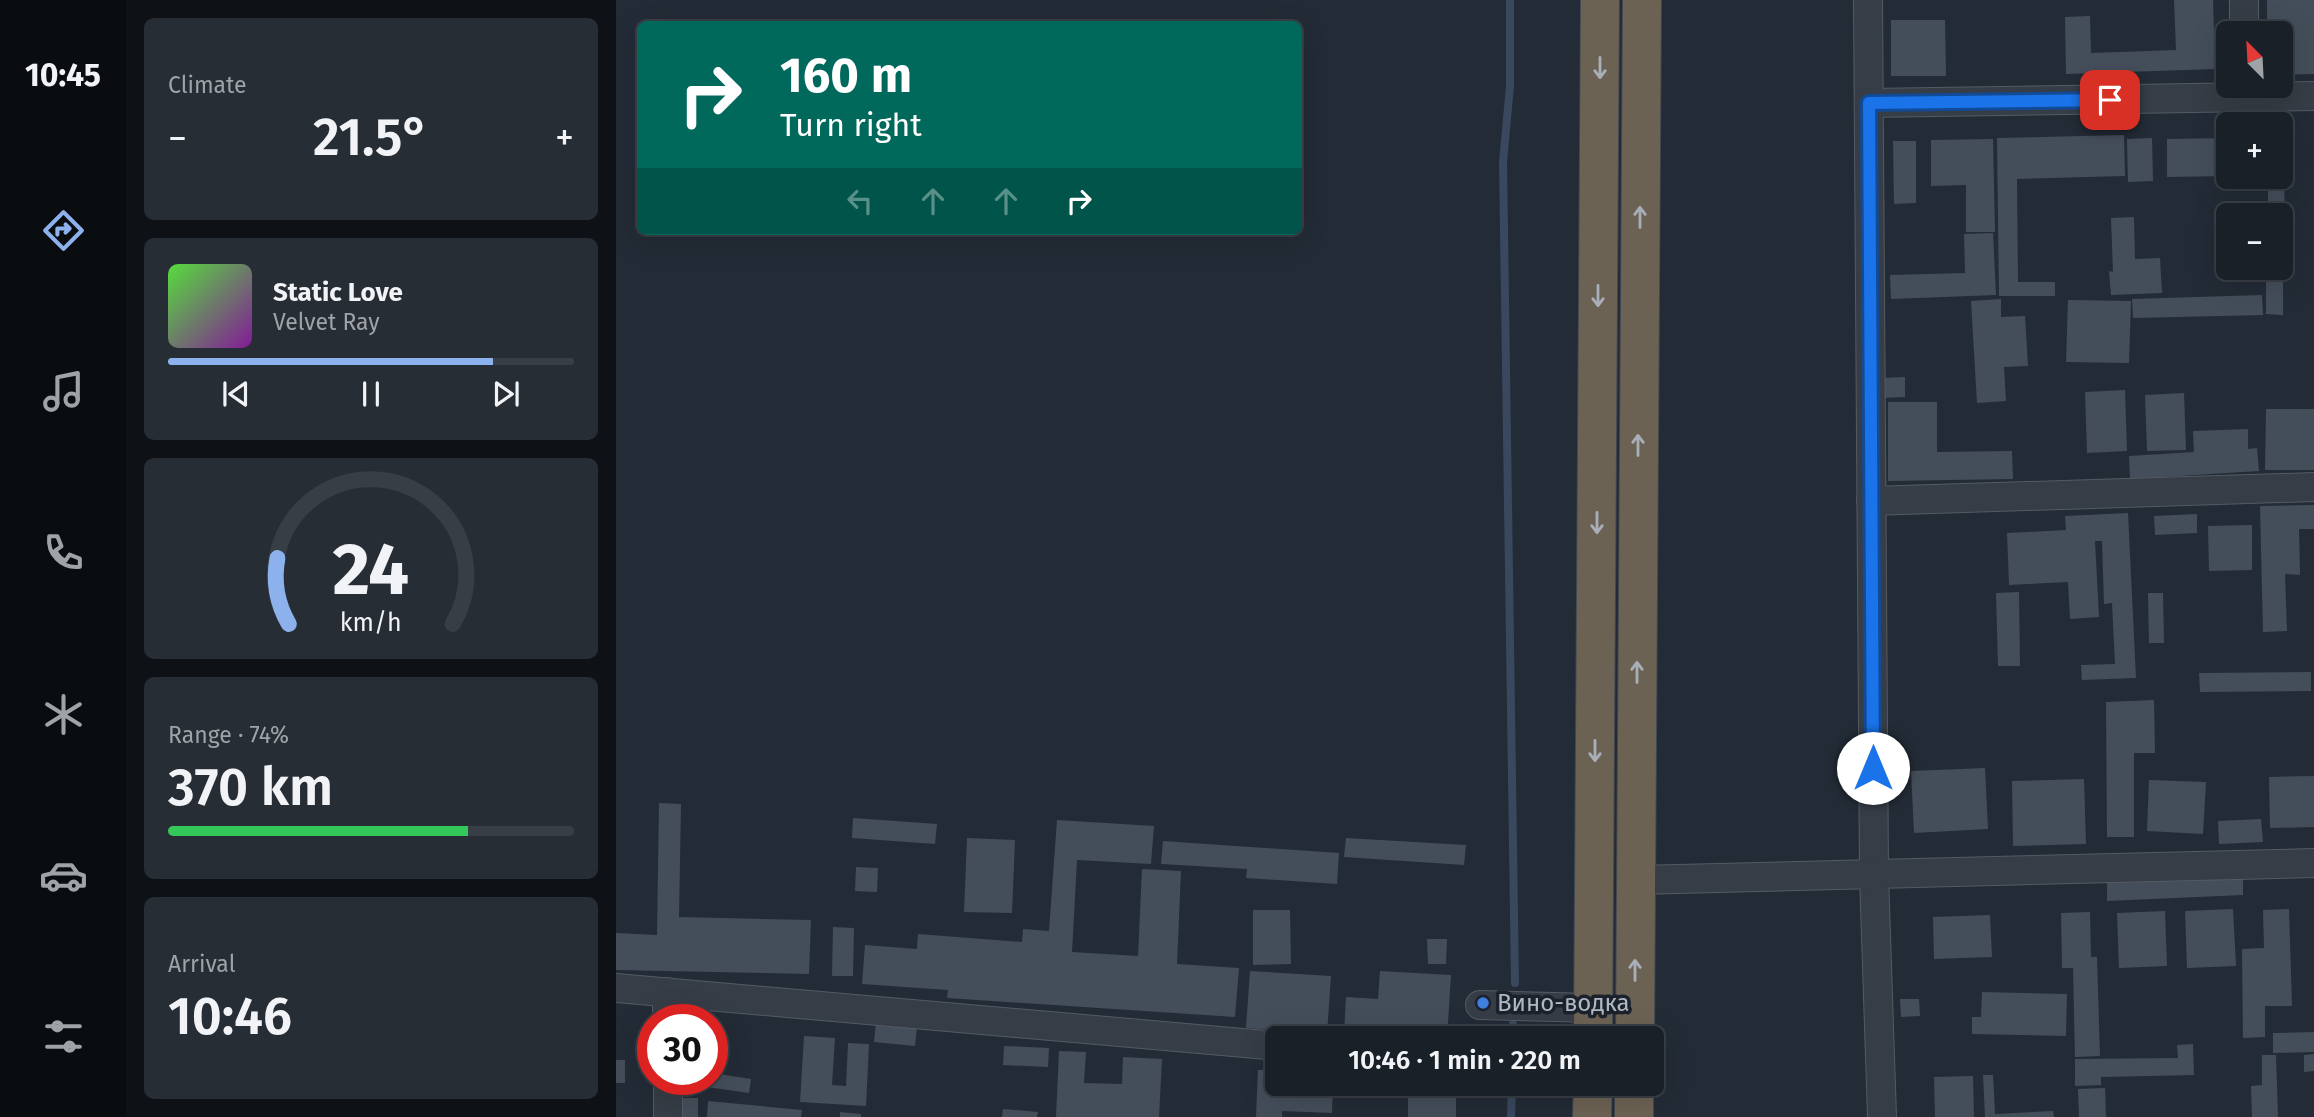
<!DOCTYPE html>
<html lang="en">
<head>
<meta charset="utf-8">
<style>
	:root { --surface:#1a2028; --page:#272d34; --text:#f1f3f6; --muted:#9fa3a8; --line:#383e45; --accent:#8cb1ec }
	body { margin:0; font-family:"Fira Sans",sans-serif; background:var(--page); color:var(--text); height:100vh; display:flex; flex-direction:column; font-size:26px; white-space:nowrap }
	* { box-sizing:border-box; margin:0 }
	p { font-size:23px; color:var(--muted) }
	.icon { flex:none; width:38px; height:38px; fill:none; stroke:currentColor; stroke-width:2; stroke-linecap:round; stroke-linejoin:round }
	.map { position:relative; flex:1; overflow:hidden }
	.panel { display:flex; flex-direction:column; gap:18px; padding:18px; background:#0e1216; width:490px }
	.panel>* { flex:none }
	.guide { position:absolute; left:21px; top:21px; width:665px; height:214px; border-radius:10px; box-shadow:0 7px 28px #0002,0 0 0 2px var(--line); background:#00695c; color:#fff; overflow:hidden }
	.needle { width:46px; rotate:336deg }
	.tools { position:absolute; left:1600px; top:21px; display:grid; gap:14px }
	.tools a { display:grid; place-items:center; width:77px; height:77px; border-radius:10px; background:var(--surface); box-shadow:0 7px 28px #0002,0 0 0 2px var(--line); font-size:35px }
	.speed { position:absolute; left:21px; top:1004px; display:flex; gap:14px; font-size:35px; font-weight:700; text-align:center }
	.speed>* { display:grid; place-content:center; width:91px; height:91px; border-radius:50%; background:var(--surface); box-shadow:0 7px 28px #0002,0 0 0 2px var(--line); line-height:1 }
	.speed .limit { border:10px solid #d22; background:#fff; color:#111 }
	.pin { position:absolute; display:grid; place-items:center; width:60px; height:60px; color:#fff; margin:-30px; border-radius:14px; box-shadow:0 4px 10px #0006 }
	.me { position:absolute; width:77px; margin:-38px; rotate:0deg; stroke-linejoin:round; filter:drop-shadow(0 0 5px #0008) }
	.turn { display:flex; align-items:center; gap:24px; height:147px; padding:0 28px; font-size:32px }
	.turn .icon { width:91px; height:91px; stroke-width:2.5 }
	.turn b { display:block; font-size:49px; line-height:60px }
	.lanes { display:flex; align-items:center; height:66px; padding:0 28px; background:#0003; justify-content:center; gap:35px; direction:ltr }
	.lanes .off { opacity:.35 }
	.big { font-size:52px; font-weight:600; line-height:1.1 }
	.panel .card { flex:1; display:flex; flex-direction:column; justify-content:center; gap:10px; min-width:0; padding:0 24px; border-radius:10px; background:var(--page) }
	.panel .dial { align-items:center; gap:0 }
	.dial svg { height:182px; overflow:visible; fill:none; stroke:var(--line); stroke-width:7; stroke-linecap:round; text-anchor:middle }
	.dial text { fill:var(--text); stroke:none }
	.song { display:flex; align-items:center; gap:21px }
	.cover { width:84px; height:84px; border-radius:10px; background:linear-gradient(135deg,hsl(110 70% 55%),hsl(290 70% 35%)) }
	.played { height:7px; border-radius:4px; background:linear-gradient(90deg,var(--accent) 80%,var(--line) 80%) }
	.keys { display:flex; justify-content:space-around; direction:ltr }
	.heat { display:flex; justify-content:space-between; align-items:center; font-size:38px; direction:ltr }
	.charge { height:10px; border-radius:5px; background:linear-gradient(90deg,#34c759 74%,var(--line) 0) }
	.trip { position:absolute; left:649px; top:1026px; width:399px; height:70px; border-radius:10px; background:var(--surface); box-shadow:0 7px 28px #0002,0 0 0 2px var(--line); font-weight:600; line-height:70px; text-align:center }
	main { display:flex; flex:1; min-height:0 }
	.dock { display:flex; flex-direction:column; width:126px; justify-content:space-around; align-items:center; background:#0a0d10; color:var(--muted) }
	.dock .icon { width:49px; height:49px }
	.dock .selected { color:var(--accent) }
	.dock b { font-size:32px; color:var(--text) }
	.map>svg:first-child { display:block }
</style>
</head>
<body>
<main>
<nav class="dock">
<b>10:45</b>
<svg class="icon selected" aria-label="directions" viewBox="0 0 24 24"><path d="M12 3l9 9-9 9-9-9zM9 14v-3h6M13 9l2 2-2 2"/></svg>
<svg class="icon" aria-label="music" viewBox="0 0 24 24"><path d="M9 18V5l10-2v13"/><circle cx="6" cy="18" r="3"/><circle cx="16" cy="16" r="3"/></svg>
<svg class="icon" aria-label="phone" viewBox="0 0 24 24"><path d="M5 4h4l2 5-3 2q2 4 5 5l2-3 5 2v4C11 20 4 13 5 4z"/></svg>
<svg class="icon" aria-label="climate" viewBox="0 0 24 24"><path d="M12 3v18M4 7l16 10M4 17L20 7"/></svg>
<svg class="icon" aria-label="car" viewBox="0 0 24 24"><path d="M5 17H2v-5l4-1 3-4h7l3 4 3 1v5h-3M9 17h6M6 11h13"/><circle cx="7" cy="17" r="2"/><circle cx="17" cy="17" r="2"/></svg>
<svg class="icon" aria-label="filters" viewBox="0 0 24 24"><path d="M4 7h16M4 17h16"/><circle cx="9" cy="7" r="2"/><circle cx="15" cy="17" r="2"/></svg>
</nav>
<section class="panel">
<div class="card"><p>Climate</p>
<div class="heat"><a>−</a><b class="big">21.5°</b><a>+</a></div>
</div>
<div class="card">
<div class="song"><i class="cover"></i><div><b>Static Love</b><p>Velvet Ray</p></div></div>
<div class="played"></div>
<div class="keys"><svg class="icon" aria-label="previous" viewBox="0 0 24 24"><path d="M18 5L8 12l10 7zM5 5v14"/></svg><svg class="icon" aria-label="pause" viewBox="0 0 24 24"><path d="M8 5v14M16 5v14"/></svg><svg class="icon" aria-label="next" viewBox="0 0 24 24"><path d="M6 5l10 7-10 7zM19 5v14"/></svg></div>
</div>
<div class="card dial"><svg viewBox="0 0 100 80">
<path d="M14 69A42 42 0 1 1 86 69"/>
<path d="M14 69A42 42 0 0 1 9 40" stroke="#8cb1ec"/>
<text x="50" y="56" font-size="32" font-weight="700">24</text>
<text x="50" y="72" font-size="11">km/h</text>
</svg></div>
<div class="card"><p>Range · 74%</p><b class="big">370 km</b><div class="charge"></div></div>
<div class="card"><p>Arrival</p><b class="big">10:46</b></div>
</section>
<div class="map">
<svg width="1698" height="1117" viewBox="0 0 1698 1117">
	<rect width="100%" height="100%" fill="#232b36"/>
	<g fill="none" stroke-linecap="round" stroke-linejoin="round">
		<g stroke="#39485e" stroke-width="8">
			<polyline points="894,0 894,86 887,162 899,983"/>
			<polyline points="897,1038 897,1024"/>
			<polyline points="895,1117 896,1083"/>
		</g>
	</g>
	<g fill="#444e5a">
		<polygon points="1558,0 1597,0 1599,69 1450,74 1449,17 1474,16 1475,53 1560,50"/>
		<polygon points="1651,0 1698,0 1698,74 1664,75 1664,33 1651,33"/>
		<polygon points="1275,20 1329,20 1330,76 1275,76"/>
		<polygon points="1657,119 1676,119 1677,181 1658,181 1658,177 1664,177 1664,124 1657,124"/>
		<polygon points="1508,135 1509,176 1401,179 1402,282 1439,282 1439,296 1383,296 1381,138"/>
		<polygon points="1536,138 1537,181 1512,182 1511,139"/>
		<polygon points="1612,138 1612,176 1551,177 1551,139"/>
		<polygon points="1377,139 1379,232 1350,232 1350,185 1315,186 1315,140"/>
		<polygon points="1277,141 1300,141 1300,203 1278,204"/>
		<polygon points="1652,184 1668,184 1669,212 1652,213"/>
		<polygon points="1518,217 1519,259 1544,258 1546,293 1495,295 1493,271 1497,272 1495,218"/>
		<polygon points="1377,233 1380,295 1275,299 1274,275 1349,273 1348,234"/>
		<polygon points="1664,264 1667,264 1667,315 1650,314 1650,268 1664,268"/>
		<polygon points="1646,295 1647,315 1517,318 1516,299"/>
		<polygon points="1385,299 1385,317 1409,316 1412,366 1388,367 1390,401 1361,403 1355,301"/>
		<polygon points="1452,300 1515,301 1513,363 1450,362"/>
		<polygon points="1289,377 1289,397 1265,398 1265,378"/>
		<polygon points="1509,390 1511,451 1471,453 1469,392"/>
		<polygon points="1568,393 1570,450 1531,451 1529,395"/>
		<polygon points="1272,402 1321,402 1321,452 1396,451 1397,479 1272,481"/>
		<polygon points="1650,409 1698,409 1698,470 1649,470"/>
		<polygon points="1632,429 1632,449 1641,448 1643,471 1514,479 1513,456 1578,452 1577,431"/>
		<polygon points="1698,505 1698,529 1683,529 1684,575 1669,574 1671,631 1647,632 1644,506"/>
		<polygon points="1512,513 1520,678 1466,680 1465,665 1499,664 1496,603 1488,604 1486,541 1479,541 1483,617 1454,619 1452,582 1393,585 1391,533 1450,530 1449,516"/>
		<polygon points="1581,514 1581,533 1539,535 1538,516"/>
		<polygon points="1636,525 1636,570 1593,571 1592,526"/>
		<polygon points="1403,592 1404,666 1382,666 1380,593"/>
		<polygon points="1532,593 1547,593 1548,643 1533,643"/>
		<polygon points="1695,672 1695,691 1584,692 1583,673"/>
		<polygon points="1538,700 1539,753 1518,753 1518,837 1491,837 1490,702"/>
		<polygon points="1369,768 1372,829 1298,833 1295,771"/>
		<polygon points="1698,776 1698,827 1654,828 1653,777"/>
		<polygon points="1468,779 1470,844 1397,846 1396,781"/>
		<polygon points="1533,780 1590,782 1587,834 1531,831"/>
		<polygon points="43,803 65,804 63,917 195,920 193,974 0,970 0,933 41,935"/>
		<polygon points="237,818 321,824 319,844 236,838"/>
		<polygon points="1645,819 1647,842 1603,844 1602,821"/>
		<polygon points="441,820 538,826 535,864 461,860 456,952 522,956 526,869 565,871 561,964 623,968 619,1017 331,998 332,990 246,984 249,945 301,949 302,934 406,942 407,929 433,931"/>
		<polygon points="351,838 399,840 396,913 348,912"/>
		<polygon points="730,838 850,845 848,865 728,857"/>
		<polygon points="547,841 723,853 721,884 630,878 631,869 545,864"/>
		<polygon points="240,867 262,868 261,892 239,891"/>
		<polygon points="1627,877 1627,895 1491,901 1491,882"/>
		<polygon points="1617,909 1620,966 1571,968 1569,911"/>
		<polygon points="1673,909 1676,1006 1649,1006 1649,1037 1627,1038 1626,949 1648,948 1647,910"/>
		<polygon points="637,910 674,910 675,964 637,965"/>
		<polygon points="1549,911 1551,966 1503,968 1501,913"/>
		<polygon points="1474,912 1475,957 1481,957 1484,1056 1459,1057 1457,968 1446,968 1445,913"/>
		<polygon points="1374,915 1376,957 1318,959 1317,917"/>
		<polygon points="217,927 238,928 237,976 216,976"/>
		<polygon points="811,939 831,939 830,964 812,964"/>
		<polygon points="634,971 715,976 711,1034 630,1028"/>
		<polygon points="764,971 835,975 831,1038 728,1034 730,997 762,999"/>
		<polygon points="1366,992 1451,994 1450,1036 1356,1034 1356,1017 1365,1017"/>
		<polygon points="1284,999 1303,999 1304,1016 1285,1017"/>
		<polygon points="260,1023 301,1027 299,1046 258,1042"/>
		<polygon points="1698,1032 1698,1052 1657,1053 1657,1033"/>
		<polygon points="188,1036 219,1038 216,1085 230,1086 232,1043 253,1044 250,1106 184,1102"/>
		<polygon points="1577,1044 1578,1075 1485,1077 1485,1085 1459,1086 1459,1059 1562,1058 1561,1045"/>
		<polygon points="388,1046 433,1048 432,1067 387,1065"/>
		<polygon points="443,1051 470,1052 468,1083 506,1084 507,1057 546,1059 543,1117 440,1117"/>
		<polygon points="1698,1054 1698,1071 1688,1072 1688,1055"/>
		<polygon points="1646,1055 1660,1055 1662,1117 1636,1117 1635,1086 1646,1085"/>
		<rect x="0" y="1060" width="9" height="23"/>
		<polygon points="642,1070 662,1070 662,1083 717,1083 716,1113 666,1111 666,1117 640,1117"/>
		<polygon points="96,1073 135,1079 133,1093 70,1084 71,1080 96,1080"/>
		<polygon points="1367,1075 1377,1075 1379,1114 1437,1111 1438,1117 1369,1117"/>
		<polygon points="1357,1076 1358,1117 1319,1117 1318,1077"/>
		<rect x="792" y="1083" width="48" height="34"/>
		<polygon points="1489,1088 1490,1117 1463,1117 1462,1089"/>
		<rect x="65" y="1098" width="17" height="19"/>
		<polygon points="92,1101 186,1110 185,1117 91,1117"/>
		<polygon points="387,1109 422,1112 421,1117 386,1117"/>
		<polygon points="224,1112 245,1114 245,1117 224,1117"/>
	</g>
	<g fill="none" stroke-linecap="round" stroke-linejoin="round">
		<defs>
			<g id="minor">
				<polyline points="1252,0 1258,875 1266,1117"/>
				<polyline points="1628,33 1628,0"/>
				<polyline points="1253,103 1698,96"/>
				<polyline points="1255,501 1698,487"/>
				<polyline points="1020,880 1698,863"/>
				<polyline points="0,988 662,1046"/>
				<polyline points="51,992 51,1020"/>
				<polyline points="864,1005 977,1008"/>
				<polyline points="52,1080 52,1117"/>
			</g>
			<g id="highway">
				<polyline points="977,1038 984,0"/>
				<polyline points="1019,1038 1026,0"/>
				<polyline points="976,1117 977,1083"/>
				<polyline points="1018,1117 1018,1083"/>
			</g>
		</defs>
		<use href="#minor" stroke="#535b64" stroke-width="30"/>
		<use href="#highway" stroke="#404851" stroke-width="40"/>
		<use href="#minor" stroke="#363d46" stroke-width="28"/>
		<use href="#highway" stroke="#6c6254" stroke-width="38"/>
	</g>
	<defs><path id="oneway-shaft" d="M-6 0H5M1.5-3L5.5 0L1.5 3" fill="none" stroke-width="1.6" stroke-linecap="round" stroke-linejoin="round" transform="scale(1.75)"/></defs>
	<g stroke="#a9afb8">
		<use href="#oneway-shaft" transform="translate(984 68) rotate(90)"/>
		<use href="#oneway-shaft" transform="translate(1024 217) rotate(-90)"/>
		<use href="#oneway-shaft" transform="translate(982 296) rotate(90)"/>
		<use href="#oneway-shaft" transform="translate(1022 445) rotate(-90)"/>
		<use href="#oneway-shaft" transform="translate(981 523) rotate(90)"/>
		<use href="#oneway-shaft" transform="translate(1021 672) rotate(-90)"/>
		<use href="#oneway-shaft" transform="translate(979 751) rotate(90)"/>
		<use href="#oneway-shaft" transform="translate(1019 970) rotate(-90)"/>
	</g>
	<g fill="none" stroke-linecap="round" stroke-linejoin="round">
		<defs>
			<polyline id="route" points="1257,768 1253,103 1494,100"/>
		</defs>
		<use href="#route" stroke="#114b97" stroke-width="18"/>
		<use href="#route" stroke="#1a73e8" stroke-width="12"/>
	</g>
	<circle fill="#3f7fe0" stroke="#1b222b" stroke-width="2.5" cx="867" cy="1003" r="7"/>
	<g text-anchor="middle" stroke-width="7" stroke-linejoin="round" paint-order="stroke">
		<g font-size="24" fill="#b0b8c3" stroke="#1b222b" text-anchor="start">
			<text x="881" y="1011">Вино-водка</text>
		</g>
	</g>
</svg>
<div class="tools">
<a><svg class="needle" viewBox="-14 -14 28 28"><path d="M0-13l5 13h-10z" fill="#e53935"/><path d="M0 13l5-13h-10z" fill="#9fa3a8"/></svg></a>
<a>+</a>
<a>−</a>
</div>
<div class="speed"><div class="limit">30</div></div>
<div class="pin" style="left:1494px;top:100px;background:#d93025"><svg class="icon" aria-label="arrive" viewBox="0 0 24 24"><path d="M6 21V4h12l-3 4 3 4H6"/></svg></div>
<svg class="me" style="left:1257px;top:768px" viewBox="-20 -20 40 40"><circle r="19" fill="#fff"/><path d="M0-13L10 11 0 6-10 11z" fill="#1a73e8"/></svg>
<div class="trip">10:46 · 1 min · 220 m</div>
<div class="guide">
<div class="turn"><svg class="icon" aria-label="right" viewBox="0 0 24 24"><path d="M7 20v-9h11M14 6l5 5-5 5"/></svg><div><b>160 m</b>Turn right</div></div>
<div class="lanes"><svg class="icon off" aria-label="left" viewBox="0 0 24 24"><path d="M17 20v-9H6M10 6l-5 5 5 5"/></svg><svg class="icon off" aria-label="ahead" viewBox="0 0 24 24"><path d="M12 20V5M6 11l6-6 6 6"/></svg><svg class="icon off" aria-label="ahead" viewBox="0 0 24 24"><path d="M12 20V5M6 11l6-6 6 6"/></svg><svg class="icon" aria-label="right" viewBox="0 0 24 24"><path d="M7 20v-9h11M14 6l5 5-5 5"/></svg></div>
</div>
</div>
</main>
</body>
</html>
